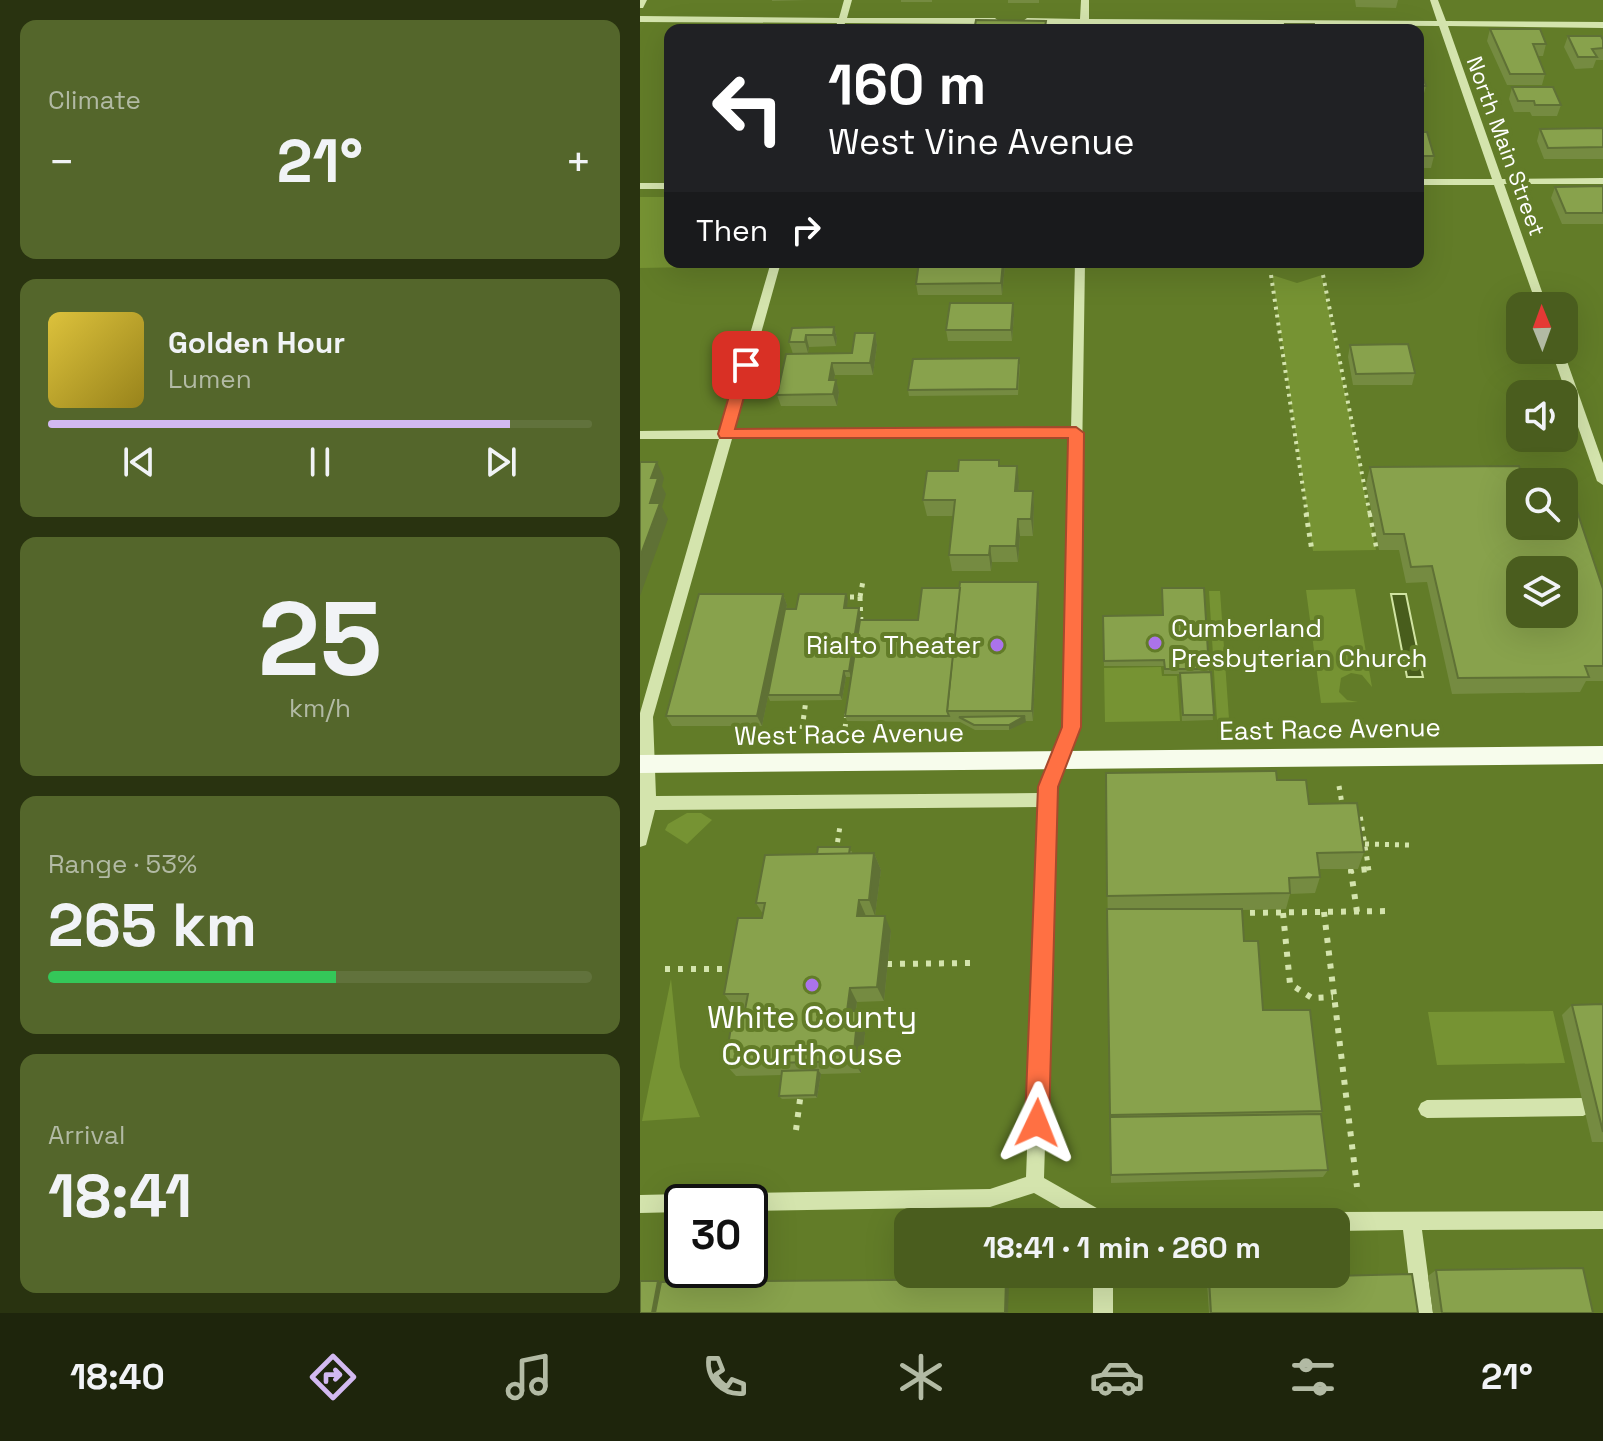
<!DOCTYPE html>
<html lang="en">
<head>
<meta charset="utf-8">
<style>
	:root { --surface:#4a5d1e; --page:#54662b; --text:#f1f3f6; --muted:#b2baa4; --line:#61723c; --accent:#d2b9f1 }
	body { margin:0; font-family:"Space Grotesk",sans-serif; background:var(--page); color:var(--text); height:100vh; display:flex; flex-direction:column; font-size:30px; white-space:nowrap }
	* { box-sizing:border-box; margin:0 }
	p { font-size:26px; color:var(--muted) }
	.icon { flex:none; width:44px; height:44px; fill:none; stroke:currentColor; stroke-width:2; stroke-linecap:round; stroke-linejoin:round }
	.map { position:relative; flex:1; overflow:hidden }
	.sheet { display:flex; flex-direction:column; gap:20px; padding:20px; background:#293310; width:640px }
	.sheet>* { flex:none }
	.banner { position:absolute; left:24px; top:24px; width:760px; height:244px; border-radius:16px; box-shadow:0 8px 32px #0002; background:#202124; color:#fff; overflow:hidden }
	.needle { width:52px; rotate:359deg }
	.buttons { position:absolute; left:866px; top:292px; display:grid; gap:16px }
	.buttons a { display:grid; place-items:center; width:72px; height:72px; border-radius:16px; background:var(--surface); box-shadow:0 8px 32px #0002; font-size:40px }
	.speed { position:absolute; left:24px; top:1184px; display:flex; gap:16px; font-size:40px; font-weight:700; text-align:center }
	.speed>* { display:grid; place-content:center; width:104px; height:104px; border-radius:50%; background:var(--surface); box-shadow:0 8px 32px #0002; line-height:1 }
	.speed .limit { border:4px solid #111; border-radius:12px; background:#fff; color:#111 }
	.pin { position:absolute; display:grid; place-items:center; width:68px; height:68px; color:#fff; margin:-34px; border-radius:16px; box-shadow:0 4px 12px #0006 }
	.me { position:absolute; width:88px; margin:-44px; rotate:2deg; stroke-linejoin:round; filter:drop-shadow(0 0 6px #0008) }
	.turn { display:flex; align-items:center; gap:28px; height:168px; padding:0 32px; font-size:36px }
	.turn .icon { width:104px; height:104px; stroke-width:2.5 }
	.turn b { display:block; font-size:56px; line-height:68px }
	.then { display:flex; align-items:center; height:76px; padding:0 32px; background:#0003; gap:16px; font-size:30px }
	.big { font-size:60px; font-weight:600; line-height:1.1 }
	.sheet .tile { flex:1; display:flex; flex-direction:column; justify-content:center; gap:12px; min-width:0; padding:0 28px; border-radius:16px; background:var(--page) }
	.sheet .dial { align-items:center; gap:0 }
	.dial b { font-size:104px; line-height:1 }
	.song { display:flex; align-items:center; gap:24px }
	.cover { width:96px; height:96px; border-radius:12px; background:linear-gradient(135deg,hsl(50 70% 55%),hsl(50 70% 35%)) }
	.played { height:8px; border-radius:4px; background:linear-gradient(90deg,var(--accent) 85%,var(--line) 85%) }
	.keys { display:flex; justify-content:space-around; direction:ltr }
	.heat { display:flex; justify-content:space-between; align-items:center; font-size:44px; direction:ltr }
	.charge { height:12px; border-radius:6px; background:linear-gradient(90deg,#34c759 53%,var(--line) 0) }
	.trip { position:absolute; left:254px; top:1208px; width:456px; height:80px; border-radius:16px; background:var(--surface); box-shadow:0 8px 32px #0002; font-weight:600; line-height:80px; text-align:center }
	.menu { display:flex; height:128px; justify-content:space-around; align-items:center; background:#1e250c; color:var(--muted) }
	.menu .icon { width:56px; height:56px }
	.menu .active { color:var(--accent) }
	.menu b { font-size:36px; color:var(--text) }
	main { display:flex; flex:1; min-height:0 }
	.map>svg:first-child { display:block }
</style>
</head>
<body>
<main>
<section class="sheet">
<div class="tile"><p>Climate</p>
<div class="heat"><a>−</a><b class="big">21°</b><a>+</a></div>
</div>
<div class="tile">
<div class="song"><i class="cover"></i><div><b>Golden Hour</b><p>Lumen</p></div></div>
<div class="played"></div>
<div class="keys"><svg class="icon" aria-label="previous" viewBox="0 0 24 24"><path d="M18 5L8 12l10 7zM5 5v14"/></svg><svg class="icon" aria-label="pause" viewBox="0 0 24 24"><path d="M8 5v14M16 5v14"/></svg><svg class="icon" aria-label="next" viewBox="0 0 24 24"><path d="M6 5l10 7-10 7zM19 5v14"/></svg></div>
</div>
<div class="tile dial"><b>25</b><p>km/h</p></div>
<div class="tile"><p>Range · 53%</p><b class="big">265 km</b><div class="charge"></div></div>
<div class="tile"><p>Arrival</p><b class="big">18:41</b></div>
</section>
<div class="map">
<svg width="963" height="1313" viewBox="0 0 963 1313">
	<rect width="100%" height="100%" fill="#627c28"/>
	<g fill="#769333">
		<polygon points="0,197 30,197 30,262 109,262 107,266 0,268"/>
		<polygon points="632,275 657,283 682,275 736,550 673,551"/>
		<polygon points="715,589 732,687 722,675 711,673 701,678 699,692 707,700 718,702 681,703 666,590"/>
		<polygon points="569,591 580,591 589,719 577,720"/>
		<polygon points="521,667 522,676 537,676 540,721 465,722 464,668"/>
		<polygon points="47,813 61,813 72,820 47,844 25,830 28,824"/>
		<polygon points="31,979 40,1067 60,1117 2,1121"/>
		<polygon points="913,1011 925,1063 797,1065 788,1012"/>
	</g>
	<polygon fill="#485d1c" stroke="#d1e4a2" stroke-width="2" points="751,594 766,594 783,677 767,677"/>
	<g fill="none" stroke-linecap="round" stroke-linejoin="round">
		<g stroke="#d4e4ad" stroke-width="4" stroke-dasharray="3 5" stroke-linecap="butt">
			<polyline points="631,275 667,515"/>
			<polyline points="683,275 730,515"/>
		</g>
		<g stroke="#d4e4ad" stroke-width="5" stroke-dasharray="4 6" stroke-linecap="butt">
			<polyline points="666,513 672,551"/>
			<polyline points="730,513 737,550"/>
			<polyline points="200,597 220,597 223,581"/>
			<polyline points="220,597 221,624"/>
			<polyline points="205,728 207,713"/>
			<polyline points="162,729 166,700"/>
			<polyline points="699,786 703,810"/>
			<polyline points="712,815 720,815 729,871"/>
			<polyline points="725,844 770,845"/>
			<polyline points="196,852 200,826"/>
		</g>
		<g stroke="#d4e4ad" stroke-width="6" stroke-dasharray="5 8" stroke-linecap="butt">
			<polyline points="684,912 717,1187"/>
			<polyline points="717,912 711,871 729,869"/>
			<polyline points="597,913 752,911"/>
			<polyline points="643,913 650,984 672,998 693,997"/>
			<polyline points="247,964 336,963"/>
			<polyline points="25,969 96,969"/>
			<polyline points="156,1130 161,1092"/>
		</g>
		<g fill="#d4e4ad" fill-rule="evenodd">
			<polygon points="0,0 7,0 3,8 0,8"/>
			<polygon points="204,0 212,0 207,18 355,18 359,21 355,24 205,23 203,30 195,30 197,23 0,22 0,16 199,18"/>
			<polygon points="441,0 449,0 449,19 797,21 790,0 798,0 806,21 963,22 963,28 808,26 862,179 963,178 963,184 864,184 907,306 897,306 854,185 778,185 778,179 852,179 799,26 448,24 448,30 440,30 440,24 387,24 383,21 387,18 440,19"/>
			<rect x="0" y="183" width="30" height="6"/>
			<path d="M131,262h10l-47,168 337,-1 4,-167h10l-7,465 -22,60 -12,391 65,37 5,-2 489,-2v18l-181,1 11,83h-20l-10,-83 -67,1v-9h-251l-51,-29 -44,14 -240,4v-9h-9l2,-7 7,-2 240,-4 36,-12 14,-370 -385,3 -9,35 -6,2v-134l79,-274h-79v-8l82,-1zM431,437l-7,290 -24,60v6l-384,3 -3,-79 79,-278z"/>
			<polygon points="911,350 923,350 963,463 963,485 957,481"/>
			<polygon points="943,1098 949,1101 952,1107 949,1113 943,1116 787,1118 781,1115 778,1109 781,1103 787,1100"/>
			<polygon points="42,1194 49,1196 51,1202 42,1202 42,1212 0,1213 0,1195"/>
			<rect x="453" y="1274" width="20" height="39"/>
		</g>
		<polygon fill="#f7fcec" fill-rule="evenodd" points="963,746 963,764 0,773 0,755"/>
	</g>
	<g fill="#758b41">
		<polygon points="132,0 167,0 132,1"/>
		<rect x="261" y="0" width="31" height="2"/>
		<rect x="368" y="0" width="31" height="3"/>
		<polygon points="715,0 758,0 756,8 716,7"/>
		<polygon points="850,29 906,44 903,56 897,56 905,74 902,85 867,85 847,41"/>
		<polygon points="928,36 963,40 963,60 956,60 953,68 935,69 924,47"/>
		<polygon points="778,69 786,86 783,97 778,97"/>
		<polygon points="872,87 921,105 917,116 892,116 890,112 874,112 869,99"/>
		<polygon points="963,128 963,159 904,159 897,141 900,129"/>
		<polygon points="778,132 794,156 791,168 778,168"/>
		<polygon points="963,186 963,224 922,224 911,198 915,187"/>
		<polygon points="365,266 362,295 278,295 276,284"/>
		<polygon points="374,315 372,341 308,341 306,330"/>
		<polygon points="194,327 197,338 196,346 169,347 168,353 153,354 149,342 152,328"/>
		<polygon points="235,333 237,345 233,375 195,375 194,380 199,392 197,406 141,406 137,395 212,353"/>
		<polygon points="710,345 775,373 772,385 713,385 708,357"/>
		<polygon points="380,364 378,395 269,396 268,390"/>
		<polygon points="360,466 379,482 378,491 393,491 394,507 393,536 380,536 378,562 352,562 351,571 312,571 309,555 313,516 287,516 283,500 318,471"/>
		<polygon points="730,467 880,482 963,589 963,681 946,681 940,692 812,694 787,582 766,583 759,550 739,550 726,484"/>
		<polygon points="398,582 399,593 393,721 386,721 369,730 335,730 320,722 207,721 205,716 211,677 206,677 202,700 130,701 128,696 122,726 32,726 26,716 143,594 147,605 146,609 156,609 208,599 206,608 221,614 215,651 278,620 320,588"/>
		<polygon points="463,616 569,669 573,720 542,721 540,674 524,674 524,666 464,666"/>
		<polygon points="466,773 637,780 669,804 724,852 718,869 679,869 680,877 675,893 650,894 646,909 602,910 604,941 623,1010 682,1111 681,1114 688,1170 683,1177 471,1183"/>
		<polygon points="212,851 212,854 234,853 241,870 235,916 251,931 244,1001 217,1002 216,1011 218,1011 226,1024 221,1073 181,1074 177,1098 142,1099 139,1096 142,1075 96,1076 85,1064 104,1015 105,1008 95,1008 84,994 122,918 123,914 116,903 177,854"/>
		<polygon points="963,1004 963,1142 952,1142 922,1015 932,1005"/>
		<polygon points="796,1270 953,1313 793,1313 788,1276"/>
		<polygon points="569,1279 778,1313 569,1313 567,1283"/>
	</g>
	<g fill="#5f7135">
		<polygon points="363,262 364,262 365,266 362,295 361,283"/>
		<polygon points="373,303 374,315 372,341 371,330"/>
		<polygon points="194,327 197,338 196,346 193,335"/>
		<polygon points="235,333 237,345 233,375 230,363"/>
		<polygon points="166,335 169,347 168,353 165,342"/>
		<polygon points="192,363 195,375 192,392 189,380"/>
		<polygon points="196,380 199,392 197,406 193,394"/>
		<polygon points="17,462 24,478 22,486 26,494 22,507 28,519 0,596 0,557 10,503 11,478"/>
		<polygon points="377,466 379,482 377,507 375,491"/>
		<polygon points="393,491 394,507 393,536 391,519"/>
		<polygon points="378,519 380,536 378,562 376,546"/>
		<polygon points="350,546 352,562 351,571 349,555"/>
		<polygon points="398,582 399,593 393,721 392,711"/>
		<polygon points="143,594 147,605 122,726 117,716"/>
		<polygon points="206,594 208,599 206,614 204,608"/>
		<polygon points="219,608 221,614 211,677 209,671"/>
		<polygon points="204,671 206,677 202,700 200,695"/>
		<polygon points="385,716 386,722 369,730 369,725"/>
		<polygon points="234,853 241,870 235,916 229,900"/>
		<polygon points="219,900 226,916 217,916"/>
		<polygon points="245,916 251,931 244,1001 237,987"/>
		<polygon points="210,988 217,1002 214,1024 207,1011"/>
		<polygon points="218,1011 226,1024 221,1073 213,1061"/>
		<polygon points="178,1070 181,1074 177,1098 175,1095"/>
		<polygon points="366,1279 369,1284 368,1313 365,1313"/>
		<polygon points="18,1281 33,1287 28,1313 12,1313"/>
	</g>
	<g fill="#88a24c" stroke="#5f7135" stroke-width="2" fill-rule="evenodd">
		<polygon points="336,20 406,21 405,27 409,27 409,30 334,30"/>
		<polygon points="645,24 674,24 675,30 646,30"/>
		<polygon points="228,28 262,29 262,30 228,30"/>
		<polygon points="719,28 765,28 765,30 720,30"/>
		<polygon points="850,29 900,29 906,44 893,44 905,74 870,74"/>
		<polygon points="928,36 961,36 963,40 963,48 952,49 957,57 938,57"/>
		<polygon points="778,69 780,69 786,86 778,86"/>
		<polygon points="872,87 913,87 921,105 895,105 894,101 878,101"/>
		<polygon points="963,128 963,147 908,148 900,129"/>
		<polygon points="778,132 787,132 794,156 778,156"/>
		<polygon points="963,186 963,213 926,213 915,187"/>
		<polygon points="279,262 363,262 361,283 276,284"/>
		<polygon points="310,303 373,303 371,330 306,330"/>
		<polygon points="194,327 193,335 166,335 165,342 149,342 152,328"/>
		<polygon points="215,333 235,333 230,363 192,363 189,380 196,380 193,394 137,395 146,354 212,353"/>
		<polygon points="768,344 775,373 716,374 710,345"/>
		<polygon points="379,358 377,389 268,390 273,359"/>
		<polygon points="319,460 359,460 359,466 377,466 375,491 393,491 391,519 378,519 376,546 350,546 349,555 309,555 315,500 283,500 287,471 318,471"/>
		<polygon points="0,462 17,462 11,478 18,478 10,503 20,503 0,557"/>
		<path d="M879,466l2,6h36l3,10h-40v44h44v-33h7l32,96v77h-18l4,11 -131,1 -26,-112 -21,1 -7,-33h-20l-14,-67zM880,570h44v44h-44z"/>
		<polygon points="320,582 398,582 392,711 307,711"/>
		<polygon points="282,588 320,588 307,711 309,716 205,716 220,620 278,620"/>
		<polygon points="522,588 564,588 569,669 525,669 524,660 464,661 463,616 523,615"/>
		<polygon points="59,594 143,594 117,716 26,716"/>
		<polygon points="159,594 206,594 204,608 219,608 209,671 204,671 200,695 128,695 145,609 156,609"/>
		<polygon points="571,672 574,715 543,715 540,673"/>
		<polygon points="385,716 369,725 334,725 319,717"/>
		<polygon points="636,771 637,780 666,780 669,804 717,803 724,852 677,853 680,877 649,878 650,893 467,896 466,773"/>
		<polygon points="178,847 210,847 209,854 177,854"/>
		<polygon points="234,853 229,900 219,900 217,916 245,916 237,987 210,988 207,1011 218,1011 213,1061 85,1064 93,1015 104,1015 108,994 84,994 98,918 122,918 125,903 116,903 125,855"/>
		<polygon points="467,909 602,909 604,941 618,941 623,1010 670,1010 682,1111 470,1115"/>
		<polygon points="963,1004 963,1132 932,1005"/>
		<polygon points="178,1070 175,1095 139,1096 142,1071"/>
		<polygon points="681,1114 688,1170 471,1175 470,1117"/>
		<polygon points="943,1268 953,1313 802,1313 796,1270"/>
		<polygon points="772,1274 778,1313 571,1313 569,1279"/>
		<polygon points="366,1279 365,1313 15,1313 21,1282"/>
		<polygon points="0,1281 18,1281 12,1313 0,1313"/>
	</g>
	<polygon fill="#ff7043" stroke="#a6492c" stroke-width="2" points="106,360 113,365 95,429 436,427 444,433 441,727 418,787 409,1123 405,1132 397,1135 389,1132 385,1123 398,787 422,727 428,438 80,438 78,434 98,365"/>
	<g fill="#ab73eb" stroke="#627c28" stroke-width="3">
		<circle cx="515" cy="643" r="8"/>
		<circle cx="357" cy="645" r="8"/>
		<circle cx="172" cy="985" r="8"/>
	</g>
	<g text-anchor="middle" stroke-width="8" stroke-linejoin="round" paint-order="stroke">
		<g font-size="22" fill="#fff" stroke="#627c28">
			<text transform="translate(866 146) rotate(70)" y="8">North Main Street</text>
		</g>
		<g font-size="26" fill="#fff" stroke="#627c28" text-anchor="start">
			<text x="531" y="637">Cumberland<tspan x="531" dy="30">Presbyterian Church</tspan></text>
			<text x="341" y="654" text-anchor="end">Rialto Theater</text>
		</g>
		<g font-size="26" fill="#fff" stroke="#627c28">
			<text transform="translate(690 729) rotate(-1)" y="9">East Race Avenue</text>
			<text transform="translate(209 734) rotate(-1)" y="9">West Race Avenue</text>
		</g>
		<g font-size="32" fill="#fff" stroke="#627c28">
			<text x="172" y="1028">White County<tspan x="172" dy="37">Courthouse</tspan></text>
		</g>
	</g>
</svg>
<div class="buttons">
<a><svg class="needle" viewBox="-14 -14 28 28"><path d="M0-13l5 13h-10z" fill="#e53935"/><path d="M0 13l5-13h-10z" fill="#b2baa4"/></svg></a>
<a><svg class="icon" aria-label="sound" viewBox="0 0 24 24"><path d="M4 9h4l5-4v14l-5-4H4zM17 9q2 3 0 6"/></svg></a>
<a><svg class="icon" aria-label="search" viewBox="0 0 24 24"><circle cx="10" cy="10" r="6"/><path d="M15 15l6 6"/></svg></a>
<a><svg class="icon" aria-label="layers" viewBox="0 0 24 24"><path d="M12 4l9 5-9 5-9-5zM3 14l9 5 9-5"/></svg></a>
</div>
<div class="speed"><div class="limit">30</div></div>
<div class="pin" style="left:106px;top:365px;background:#d93025"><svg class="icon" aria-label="arrive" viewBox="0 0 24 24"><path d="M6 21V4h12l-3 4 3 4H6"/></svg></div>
<svg class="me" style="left:397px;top:1123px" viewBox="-20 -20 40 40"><path d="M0-17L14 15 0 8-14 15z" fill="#ff7043" stroke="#fff" stroke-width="4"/></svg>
<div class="trip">18:41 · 1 min · 260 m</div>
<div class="banner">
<div class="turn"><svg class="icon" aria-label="left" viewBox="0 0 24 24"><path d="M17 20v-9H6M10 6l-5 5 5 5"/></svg><div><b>160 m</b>West Vine Avenue</div></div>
<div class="then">Then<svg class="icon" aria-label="right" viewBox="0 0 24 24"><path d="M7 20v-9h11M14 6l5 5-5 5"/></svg></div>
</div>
</div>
</main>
<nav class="menu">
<b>18:40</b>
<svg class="icon active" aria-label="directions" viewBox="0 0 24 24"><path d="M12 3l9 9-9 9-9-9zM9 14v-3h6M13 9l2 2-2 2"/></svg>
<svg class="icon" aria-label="music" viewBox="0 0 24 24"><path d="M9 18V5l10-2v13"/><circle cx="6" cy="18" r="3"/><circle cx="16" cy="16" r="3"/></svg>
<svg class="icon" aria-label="phone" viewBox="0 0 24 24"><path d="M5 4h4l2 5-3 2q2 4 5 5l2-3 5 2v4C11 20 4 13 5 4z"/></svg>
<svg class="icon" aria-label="climate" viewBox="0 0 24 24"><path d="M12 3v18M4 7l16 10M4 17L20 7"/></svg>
<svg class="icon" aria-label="car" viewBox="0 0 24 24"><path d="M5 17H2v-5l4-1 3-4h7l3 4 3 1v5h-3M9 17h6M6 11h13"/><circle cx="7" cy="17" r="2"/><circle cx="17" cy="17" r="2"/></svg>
<svg class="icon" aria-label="filters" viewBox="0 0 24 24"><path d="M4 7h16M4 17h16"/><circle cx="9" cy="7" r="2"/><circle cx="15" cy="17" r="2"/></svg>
<b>21°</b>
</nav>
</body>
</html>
